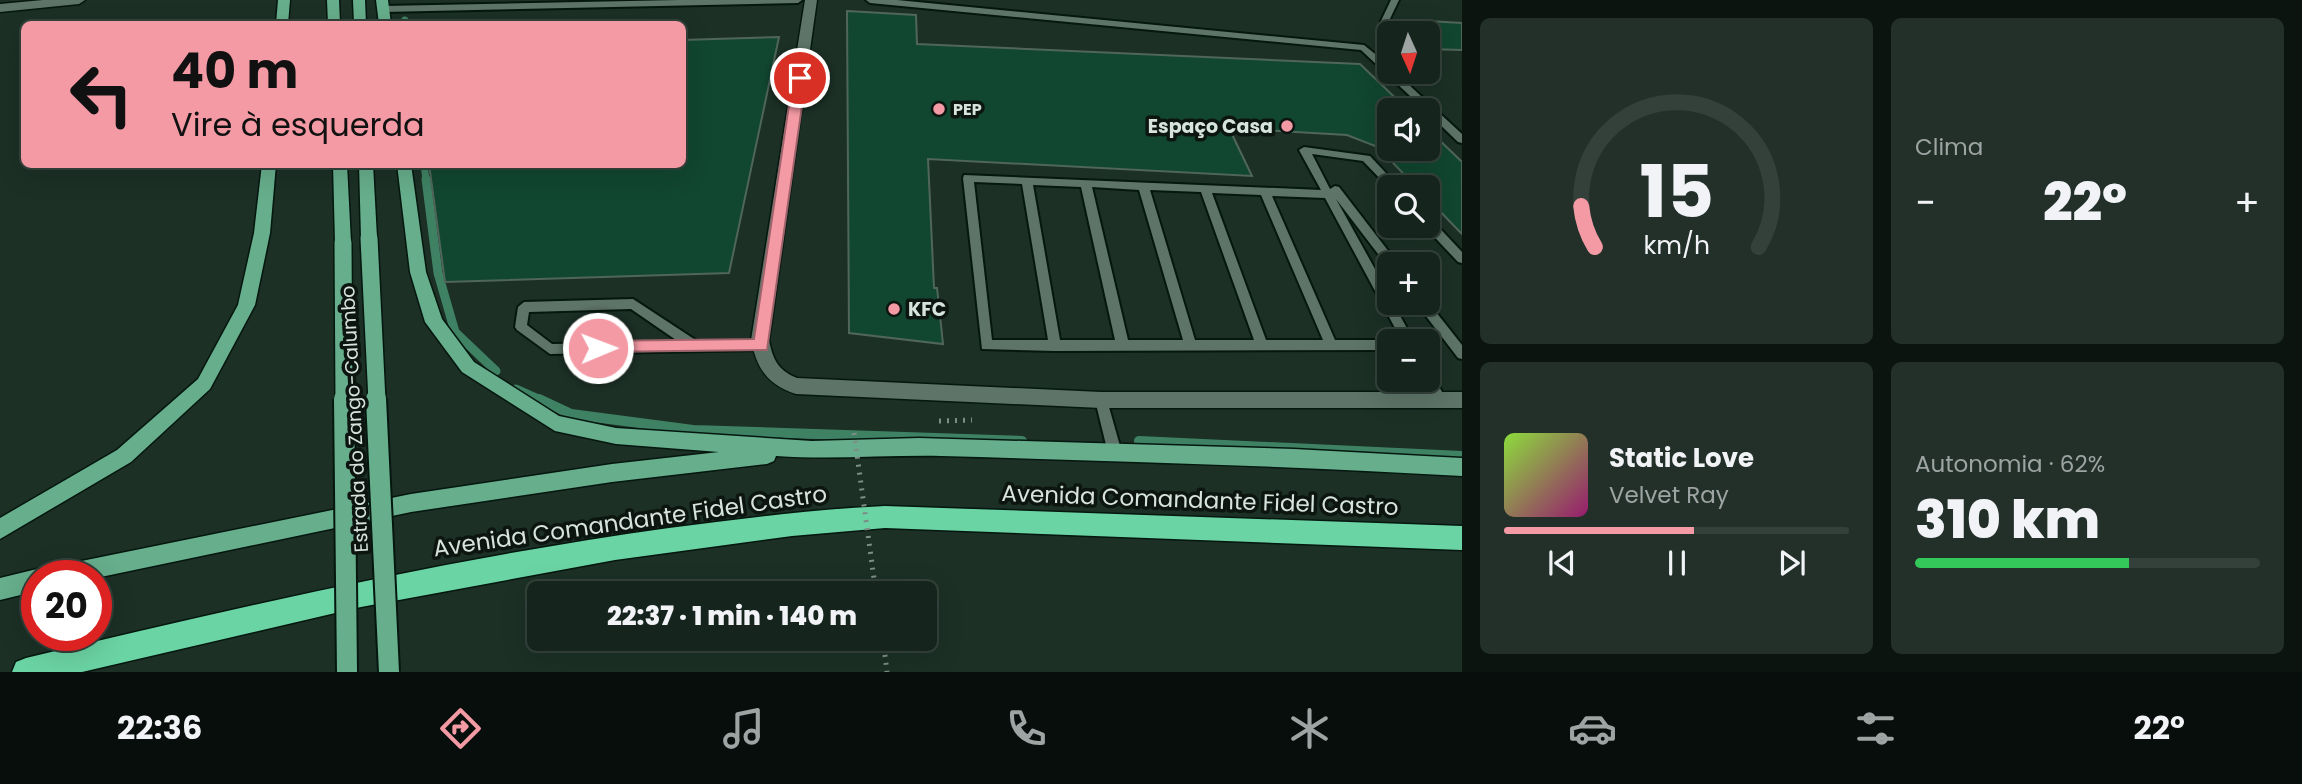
<!DOCTYPE html>
<html lang="pt">
<head>
<meta charset="utf-8">
<style>
	:root { --surface:#15241c; --page:#223029; --text:#f1f3f6; --muted:#9da4a3; --line:#34413b; --accent:#f49aa5 }
	body { margin:0; font-family:Poppins,sans-serif; background:var(--page); color:var(--text); height:100vh; display:flex; flex-direction:column; font-size:26px; white-space:nowrap }
	* { box-sizing:border-box; margin:0 }
	p { font-size:23px; color:var(--muted) }
	.icon { flex:none; width:38px; height:38px; fill:none; stroke:currentColor; stroke-width:2; stroke-linecap:round; stroke-linejoin:round }
	.map { position:relative; flex:1; overflow:hidden }
	.side { display:flex; flex-direction:column; gap:18px; padding:18px; background:#0c140f; width:840px }
	.side>* { flex:none }
	.guide { position:absolute; left:21px; top:21px; width:665px; height:147px; border-radius:10px; box-shadow:0 7px 28px #0002,0 0 0 2px var(--line); background:#f49aa5; color:#111; overflow:hidden }
	.needle { width:46px; rotate:177deg }
	.controls { position:absolute; left:1377px; top:21px; display:grid; gap:14px }
	.controls a { display:grid; place-items:center; width:63px; height:63px; border-radius:10px; background:var(--surface); box-shadow:0 7px 28px #0002,0 0 0 2px var(--line); font-size:35px }
	.speed { position:absolute; left:21px; top:560px; display:flex; gap:14px; font-size:35px; font-weight:700; text-align:center }
	.speed>* { display:grid; place-content:center; width:91px; height:91px; border-radius:50%; background:var(--surface); box-shadow:0 7px 28px #0002,0 0 0 2px var(--line); line-height:1 }
	.speed .limit { border:10px solid #d22; background:#fff; color:#111 }
	.pin { position:absolute; display:grid; place-items:center; width:60px; height:60px; color:#fff; margin:-30px; border:4px solid #fff; border-radius:50%; box-shadow:0 2px 7px #0007 }
	.me { position:absolute; width:77px; margin:-38px; rotate:89deg; stroke-linejoin:round; filter:drop-shadow(0 0 5px #0008) }
	.turn { display:flex; align-items:center; gap:24px; height:147px; padding:0 35px; font-size:32px }
	.turn .icon { width:91px; height:91px; stroke-width:2.5 }
	.turn b { display:block; font-size:49px; line-height:60px }
	.big { font-size:52px; font-weight:800; line-height:1.1 }
	.side .widget { flex:1; display:flex; flex-direction:column; justify-content:center; gap:10px; min-width:0; padding:0 24px; border-radius:10px; background:var(--page) }
	.side .dial { align-items:center; gap:0 }
	.dial svg { height:182px; overflow:visible; fill:none; stroke:var(--line); stroke-width:7; stroke-linecap:round; text-anchor:middle }
	.dial text { fill:var(--text); stroke:none }
	.song { display:flex; align-items:center; gap:21px }
	.cover { width:84px; height:84px; border-radius:10px; background:linear-gradient(135deg,hsl(90 70% 55%),hsl(320 70% 35%)) }
	.played { height:7px; border-radius:4px; background:linear-gradient(90deg,var(--accent) 55%,var(--line) 55%) }
	.keys { display:flex; justify-content:space-around; direction:ltr }
	.heat { display:flex; justify-content:space-between; align-items:center; font-size:38px; direction:ltr }
	.charge { height:10px; border-radius:5px; background:linear-gradient(90deg,#34c759 62%,var(--line) 0) }
	.side .tiles { flex:1; display:grid; gap:18px; grid-template-columns:repeat(2,1fr) }
	.trip { position:absolute; left:527px; top:581px; width:410px; height:70px; border-radius:10px; background:var(--surface); box-shadow:0 7px 28px #0002,0 0 0 2px var(--line); font-weight:800; line-height:70px; text-align:center }
	.menu { display:flex; height:112px; justify-content:space-around; align-items:center; background:#080e0b; color:var(--muted) }
	.menu .icon { width:49px; height:49px }
	.menu .selected { color:var(--accent) }
	.menu b { font-size:32px; color:var(--text) }
	main { display:flex; flex:1; min-height:0 }
	.map>svg:first-child { display:block }
</style>
</head>
<body>
<main>
<div class="map">
<svg width="1462" height="672" viewBox="0 0 1462 672">
	<rect width="100%" height="100%" fill="#1c3026"/>
	<g fill="none" stroke-linecap="round" stroke-linejoin="round">
		<g stroke="#3f8263" stroke-width="7">
			<polyline points="405,20 406,24"/>
			<polyline points="424,164 426,180"/>
		</g>
		<g stroke="#3f8263" stroke-width="9">
			<polyline points="426,179 438,273 455,332 496,371"/>
			<polyline points="516,389 543,401"/>
		</g>
		<g stroke="#3f8263" stroke-width="10">
			<polyline points="539,399 571,414 693,430 1022,441"/>
			<polyline points="1139,441 1462,456"/>
		</g>
	</g>
	<g fill="#114630" stroke="#50665b" stroke-width="2">
		<polygon points="847,11 916,15 917,44 1360,64 1408,110 1390,110 1390,149 1428,149 1428,129 1462,162 1462,234 1428,199 1428,187 1416,187 1378,147 1347,135 1229,128 1252,176 928,159 934,288 937,288 943,344 849,333"/>
		<polygon points="1428,21 1462,23 1462,50 1428,49"/>
		<polygon points="779,37 729,273 445,282 429,164 682,164 682,40"/>
	</g>
	<g fill="none" stroke-linecap="round" stroke-linejoin="round">
		<defs>
			<g id="lane">
				<polygon points="679,0 802,0 798,3 383,12 379,9 383,6"/>
				<polygon points="866,0 897,0 1364,45 1390,66 1390,72 1395,72 1462,134 1462,143 1458,142 1428,113 1428,110 1425,110 1361,50 870,3"/>
				<polygon points="1391,0 1399,0 1387,25 1381,25 1380,23"/>
				<path d="M1304,147l66,9 29,31h-9v2l-27,-28 -51,-7 18,35 5,-3 4,1 57,74 2,3h-8v4l-2,-1 -52,-68 54,97v7h3l21,38h-12l-77,-143 -53,-2 63,144h55l4,1h-4v9l-335,1 -73,-2 -19,-171 1,-3 357,15 -22,-40zM974,182l48,2 26,156h-56zM1033,185l48,2 34,153h-55zM1092,187l47,3 44,150h-55zM1150,190l51,2 53,148h-59zM1212,193l49,2 62,145h-57z"/>
				<polygon points="1428,219 1432,220 1462,252 1462,263 1458,262 1424,226 1428,226"/>
				<path d="M633,299l64,42 64,-1 4,1 2,4 -2,4 -4,1 -211,4 -33,-24 -2,-3 3,-20 6,-5zM631,309l48,33 -127,2 -25,-19 2,-13z"/>
				<polygon points="1428,302 1462,345 1462,359 1458,358 1416,303"/>
				<polygon points="1428,373 1432,374 1446,399 1445,403 1440,405 1435,403 1424,382 1423,380 1428,380"/>
				<polygon points="1101,394 1106,396 1107,400 1122,453 1120,457 1115,459 1110,457 1108,453 1095,400 1096,396"/>
			</g>
			<polygon id="street" points="43,0 85,0 79,4 0,12 0,4"/>
			<path id="secondary" d="M805,0h12l-48,340c4,20 9,30 28,38l304,14h361v16h-361l-305,-14c-29,-10 -39,-25 -45,-54z"/>
			<g id="primary">
				<polygon points="278,0 290,0 288,24 276,24"/>
				<polygon points="327,0 339,0 340,24 328,24"/>
				<polygon points="353,0 365,0 366,24 354,24"/>
				<polygon points="376,0 388,0 391,24 379,24"/>
				<polygon points="262,164 276,164 270,233 255,305 210,389 131,462 0,539 0,518 117,450 198,379 238,305 254,233"/>
				<polygon points="333,164 347,164 351,243 343,249 335,243"/>
				<polygon points="359,164 373,164 377,238 369,244 361,238"/>
				<path d="M397,164h14l15,108 16,47 32,43 85,54 57,12 196,13 107,-3 375,11 168,9v18c-174,-10 -347,-15 -521,-20 -55,-1 -110,4 -165,0l-2,5 -7,3 -155,18 -201,30 -315,66v-2h-50l3,-7 8,-3 354,-72 201,-30 107,-12 -103,-8 -61,-13 -93,-59 -37,-50 -15,-50z"/>
				<polygon points="37,569 46,576 37,576 37,591 0,600 0,578"/>
			</g>
			<path id="highway" d="M885,506l577,20v24l-577,-22 -93,8 -177,24 -254,47 -279,65h-70l4,-10 10,-4c213,-51 426,-100 643,-130 72,-9 144,-19 216,-22z"/>
		</defs>
		<use href="#lane" stroke="#05170f" stroke-width="4"/>
		<use href="#street" stroke="#05170f" stroke-width="3"/>
		<use href="#secondary" stroke="#05170f" stroke-width="3"/>
		<use href="#primary" stroke="#05170f" stroke-width="3"/>
		<use href="#highway" stroke="#05170f" stroke-width="3"/>
		<g stroke="#7e8e86" stroke-width="5" stroke-dasharray="2 6" stroke-linecap="butt">
			<polyline points="939,421 972,420"/>
			<polyline points="883,639 887,672"/>
		</g>
		<use href="#lane" fill="#5e7468" fill-rule="evenodd"/>
		<use href="#street" fill="#5e7468" fill-rule="evenodd"/>
		<use href="#secondary" fill="#5e7468" fill-rule="evenodd"/>
		<use href="#primary" fill="#66ae8c" fill-rule="evenodd"/>
		<use href="#highway" fill="#6bd4a4" fill-rule="evenodd"/>
		<defs>
			<g id="primary-bridge-far1">
				<polyline points="369,238 377,401"/>
				<polyline points="343,243 344,401"/>
			</g>
			<g id="primary-bridge">
				<polyline points="344,399 347,672"/>
				<polyline points="376,399 389,672"/>
			</g>
		</defs>
		<use href="#primary-bridge-far1" stroke="#05170f" stroke-width="20" stroke-linecap="butt"/>
		<use href="#primary-bridge" stroke="#05170f" stroke-width="24" stroke-linecap="butt"/>
		<polyline stroke="#7e8e86" stroke-width="5" stroke-dasharray="2 6" stroke-linecap="butt" points="854,433 876,593"/>
		<use href="#primary-bridge-far1" stroke="#66ae8c" stroke-width="17"/>
		<use href="#primary-bridge" stroke="#66ae8c" stroke-width="20"/>
	</g>
	<polygon fill="#f49aa5" stroke="#9f646b" stroke-width="2" points="800,75 806,78 767,350 593,352 590,348 593,343 598,341 754,339 793,78"/>
	<g fill="#f49aa5" stroke="#0d1511" stroke-width="2.5">
		<circle cx="939" cy="109" r="7"/>
		<circle cx="1287" cy="126" r="7"/>
		<circle cx="894" cy="309" r="7"/>
	</g>
	<g text-anchor="middle" stroke-width="7" stroke-linejoin="round" paint-order="stroke">
		<g font-size="16" font-weight="bold" fill="#d7e4dd" stroke="#0d1511" text-anchor="start">
			<text x="953" y="115">PEP</text>
		</g>
		<g font-size="19" font-weight="bold" fill="#d7e4dd" stroke="#0d1511" text-anchor="end">
			<text x="1273" y="133">Espaço Casa</text>
			<text x="908" y="316" text-anchor="start">KFC</text>
		</g>
		<g font-size="19" fill="#d7e4dd" stroke="#0d1511">
			<text transform="translate(354 419) rotate(-93)" y="7">Estrada do Zango-Calumbo</text>
		</g>
		<g font-size="23" fill="#d7e4dd" stroke="#0d1511">
			<text transform="translate(1200 500) rotate(2)" y="8">Avenida Comandante Fidel Castro</text>
			<text transform="translate(630 521) rotate(-8)" y="8">Avenida Comandante Fidel Castro</text>
		</g>
	</g>
</svg>
<div class="controls">
<a><svg class="needle" viewBox="-14 -14 28 28"><path d="M0-13l5 13h-10z" fill="#e53935"/><path d="M0 13l5-13h-10z" fill="#9da4a3"/></svg></a>
<a><svg class="icon" aria-label="sound" viewBox="0 0 24 24"><path d="M4 9h4l5-4v14l-5-4H4zM17 9q2 3 0 6"/></svg></a>
<a><svg class="icon" aria-label="search" viewBox="0 0 24 24"><circle cx="10" cy="10" r="6"/><path d="M15 15l6 6"/></svg></a>
<a>+</a>
<a>−</a>
</div>
<div class="speed"><div class="limit">20</div></div>
<div class="pin" style="left:800px;top:78px;background:#d93025"><svg class="icon" aria-label="arrive" viewBox="0 0 24 24"><path d="M6 21V4h12l-3 4 3 4H6"/></svg></div>
<svg class="me" style="left:598px;top:348px" viewBox="-20 -20 40 40"><circle r="17" fill="#f49aa5" stroke="#fff" stroke-width="3"/><path d="M0-11L8 9 0 5-8 9z" fill="#fff"/></svg>
<div class="trip">22:37 · 1 min · 140 m</div>
<div class="guide">
<div class="turn"><svg class="icon" aria-label="left" viewBox="0 0 24 24"><path d="M17 20v-9H6M10 6l-5 5 5 5"/></svg><div><b>40 m</b>Vire à esquerda</div></div>
</div>
</div>
<section class="side">
<div class="tiles">
<div class="widget dial"><svg viewBox="0 0 100 80">
<path d="M14 69A42 42 0 1 1 86 69"/>
<path d="M14 69A42 42 0 0 1 8 51" stroke="#f49aa5"/>
<text x="50" y="56" font-size="32" font-weight="700">15</text>
<text x="50" y="72" font-size="11">km/h</text>
</svg></div>
<div class="widget"><p>Clima</p>
<div class="heat"><a>−</a><b class="big">22°</b><a>+</a></div>
</div>
<div class="widget">
<div class="song"><i class="cover"></i><div><b>Static Love</b><p>Velvet Ray</p></div></div>
<div class="played"></div>
<div class="keys"><svg class="icon" aria-label="previous" viewBox="0 0 24 24"><path d="M18 5L8 12l10 7zM5 5v14"/></svg><svg class="icon" aria-label="pause" viewBox="0 0 24 24"><path d="M8 5v14M16 5v14"/></svg><svg class="icon" aria-label="next" viewBox="0 0 24 24"><path d="M6 5l10 7-10 7zM19 5v14"/></svg></div>
</div>
<div class="widget"><p>Autonomia · 62%</p><b class="big">310 km</b><div class="charge"></div></div>
</div>
</section>
</main>
<nav class="menu">
<b>22:36</b>
<svg class="icon selected" aria-label="directions" viewBox="0 0 24 24"><path d="M12 3l9 9-9 9-9-9zM9 14v-3h6M13 9l2 2-2 2"/></svg>
<svg class="icon" aria-label="music" viewBox="0 0 24 24"><path d="M9 18V5l10-2v13"/><circle cx="6" cy="18" r="3"/><circle cx="16" cy="16" r="3"/></svg>
<svg class="icon" aria-label="phone" viewBox="0 0 24 24"><path d="M5 4h4l2 5-3 2q2 4 5 5l2-3 5 2v4C11 20 4 13 5 4z"/></svg>
<svg class="icon" aria-label="climate" viewBox="0 0 24 24"><path d="M12 3v18M4 7l16 10M4 17L20 7"/></svg>
<svg class="icon" aria-label="car" viewBox="0 0 24 24"><path d="M5 17H2v-5l4-1 3-4h7l3 4 3 1v5h-3M9 17h6M6 11h13"/><circle cx="7" cy="17" r="2"/><circle cx="17" cy="17" r="2"/></svg>
<svg class="icon" aria-label="filters" viewBox="0 0 24 24"><path d="M4 7h16M4 17h16"/><circle cx="9" cy="7" r="2"/><circle cx="15" cy="17" r="2"/></svg>
<b>22°</b>
</nav>
</body>
</html>
